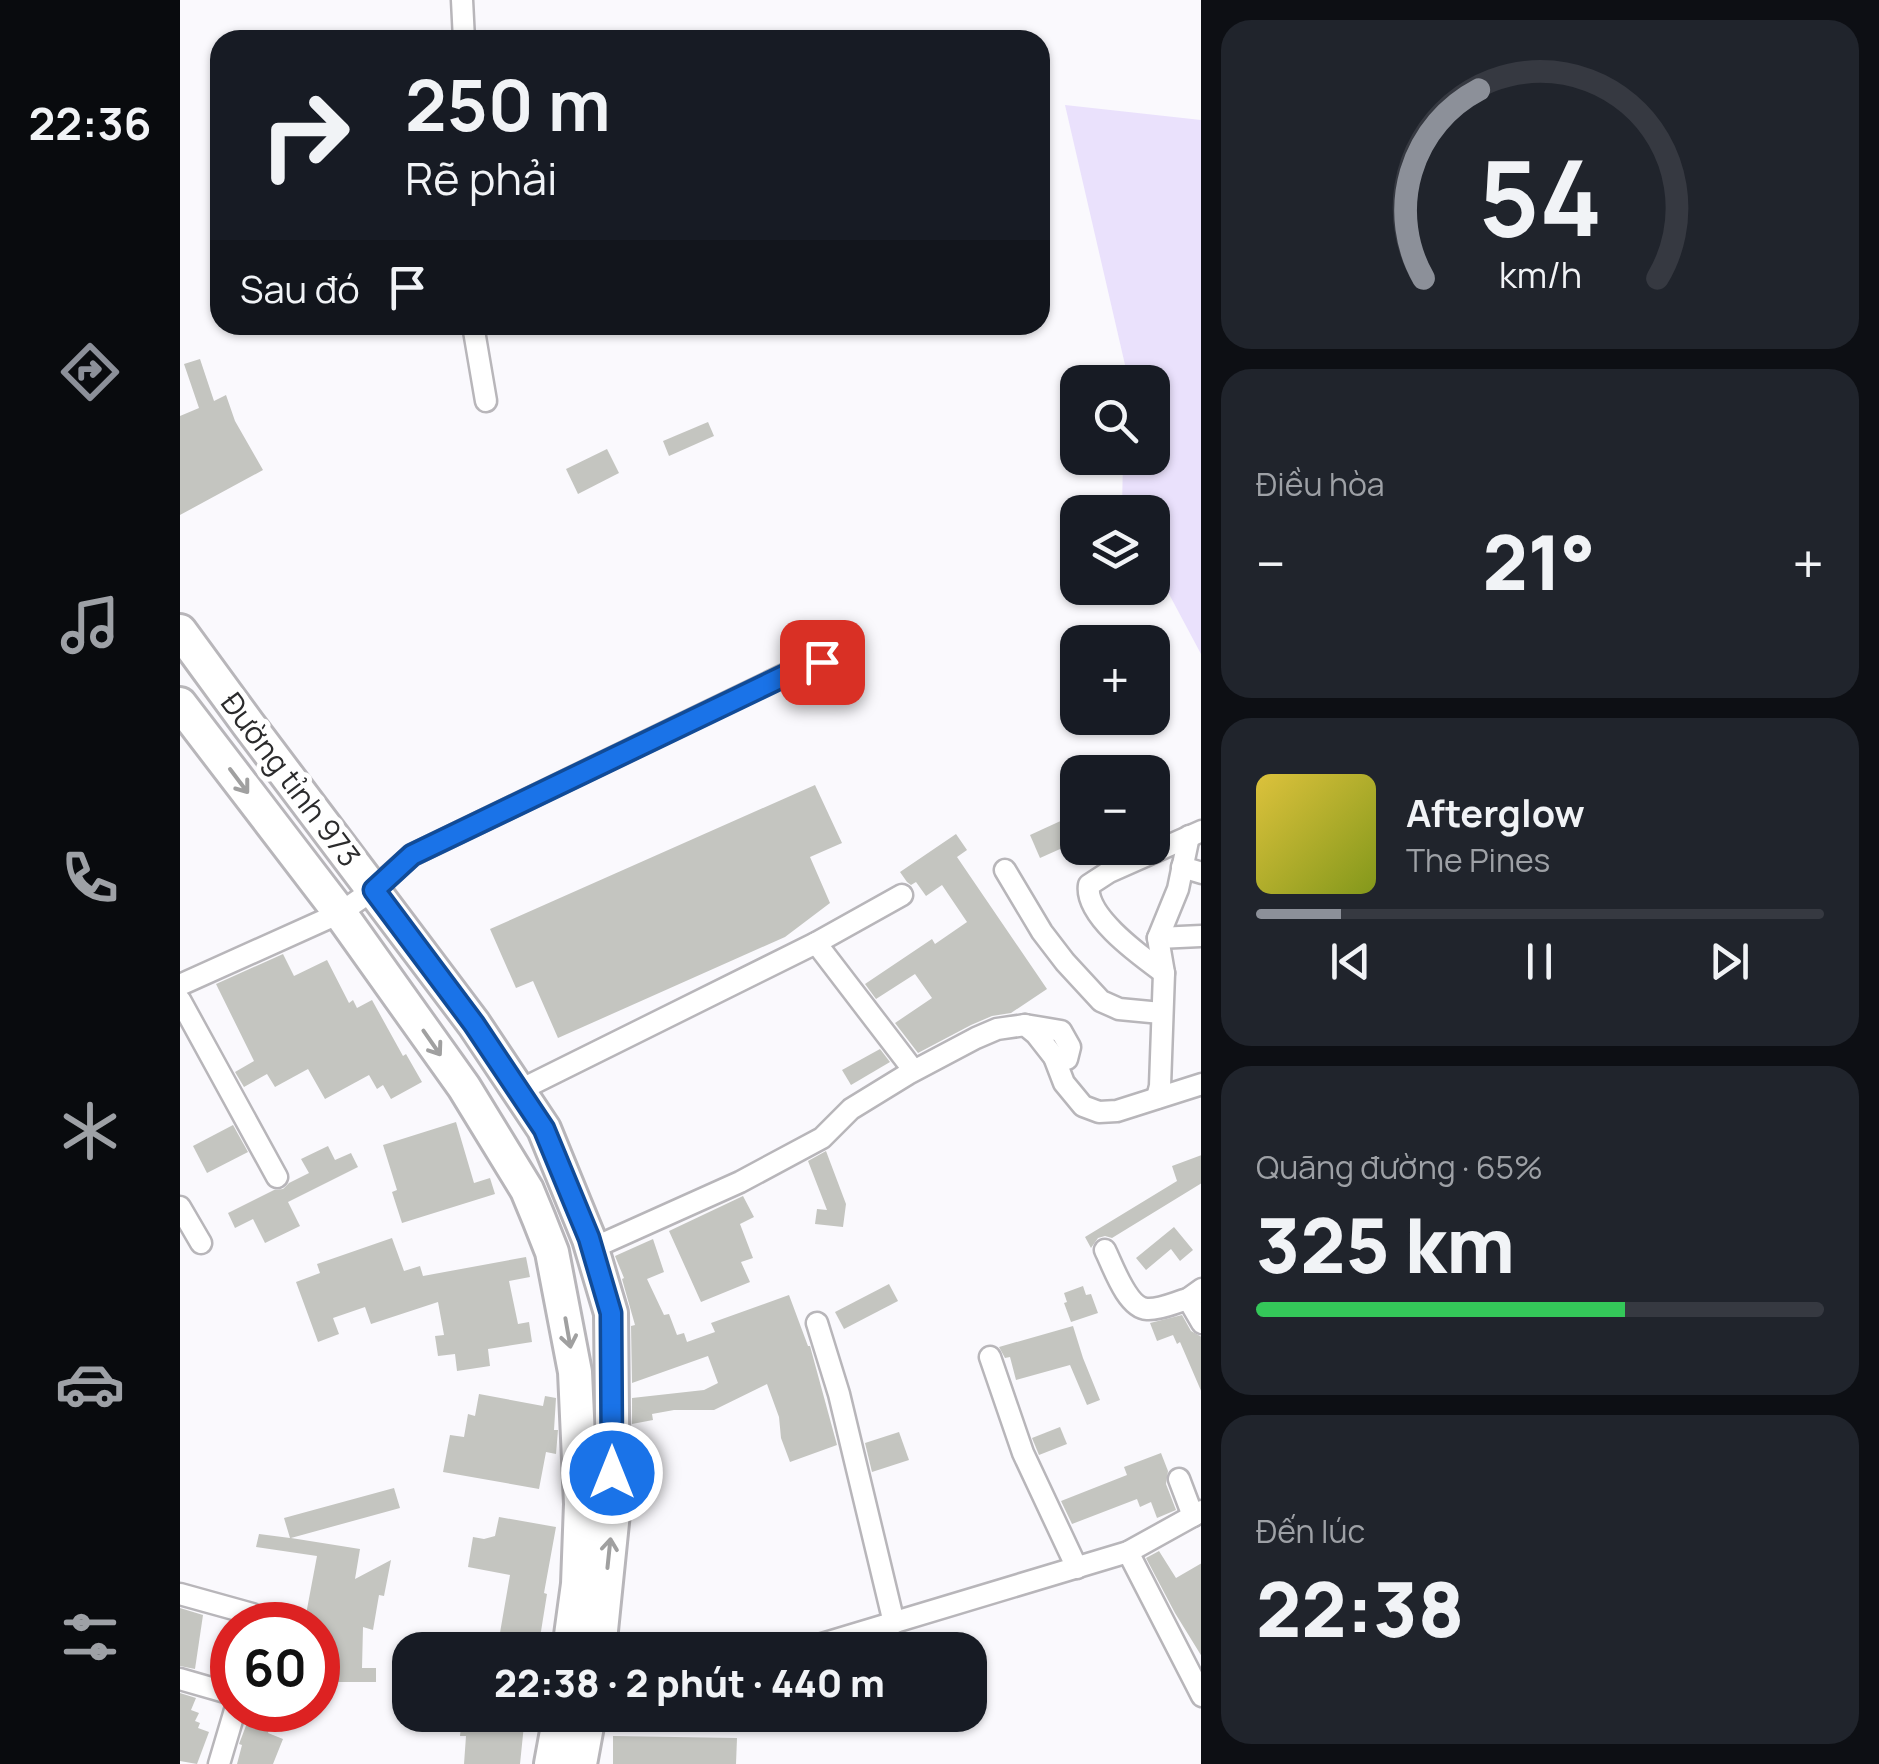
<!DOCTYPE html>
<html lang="vi">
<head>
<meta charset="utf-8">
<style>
	:root { --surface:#171b24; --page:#20242c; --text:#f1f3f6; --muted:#9ea1a6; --line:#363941; --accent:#8c9099 }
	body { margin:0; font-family:Manrope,sans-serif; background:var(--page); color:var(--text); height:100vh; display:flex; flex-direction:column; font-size:38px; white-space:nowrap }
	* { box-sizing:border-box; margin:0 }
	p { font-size:32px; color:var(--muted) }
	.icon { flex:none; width:55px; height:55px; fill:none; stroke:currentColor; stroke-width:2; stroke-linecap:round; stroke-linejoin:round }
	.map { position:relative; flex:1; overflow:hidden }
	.panel { display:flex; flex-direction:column; gap:20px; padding:20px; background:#0d0f14; width:678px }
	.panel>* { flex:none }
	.hud { position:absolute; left:30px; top:30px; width:840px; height:305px; border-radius:30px; box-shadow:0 2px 8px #0004; background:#171b24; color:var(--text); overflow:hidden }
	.tools { position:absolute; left:880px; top:365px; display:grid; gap:20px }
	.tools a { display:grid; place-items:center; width:110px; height:110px; border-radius:20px; background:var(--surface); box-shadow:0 2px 8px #0004; font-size:50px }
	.speed { position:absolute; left:30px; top:1602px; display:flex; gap:20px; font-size:50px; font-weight:700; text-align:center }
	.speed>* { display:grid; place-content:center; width:130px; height:130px; border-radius:50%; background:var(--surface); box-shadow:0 2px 8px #0004; line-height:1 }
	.speed .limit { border:15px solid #d22; background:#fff; color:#111 }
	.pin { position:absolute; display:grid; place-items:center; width:85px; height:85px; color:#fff; margin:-42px; border-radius:20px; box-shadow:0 5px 15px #0006 }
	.me { position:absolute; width:110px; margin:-55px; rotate:0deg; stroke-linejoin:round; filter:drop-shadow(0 0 8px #0008) }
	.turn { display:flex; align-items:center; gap:35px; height:210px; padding:0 30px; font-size:45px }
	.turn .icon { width:130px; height:130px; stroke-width:2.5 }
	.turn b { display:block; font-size:70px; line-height:85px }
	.then { display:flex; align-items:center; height:95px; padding:0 30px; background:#0003; gap:20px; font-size:38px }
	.big { font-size:75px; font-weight:800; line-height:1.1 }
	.panel .card { flex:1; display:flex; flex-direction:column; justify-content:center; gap:15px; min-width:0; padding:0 35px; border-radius:30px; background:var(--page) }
	.panel .dial { align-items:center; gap:0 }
	.dial svg { height:260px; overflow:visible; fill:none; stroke:var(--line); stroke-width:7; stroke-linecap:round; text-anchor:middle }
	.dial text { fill:var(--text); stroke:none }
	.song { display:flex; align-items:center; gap:30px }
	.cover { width:120px; height:120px; border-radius:15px; background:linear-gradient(135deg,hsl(50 70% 55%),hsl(70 70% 35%)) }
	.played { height:10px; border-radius:5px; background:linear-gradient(90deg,var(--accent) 15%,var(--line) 15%) }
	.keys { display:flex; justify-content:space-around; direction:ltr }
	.heat { display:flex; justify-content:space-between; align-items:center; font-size:55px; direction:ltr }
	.charge { height:15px; border-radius:8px; background:linear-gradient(90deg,#34c759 65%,var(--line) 0) }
	.trip { position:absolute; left:212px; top:1632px; width:595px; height:100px; border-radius:30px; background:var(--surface); box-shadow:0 2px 8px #0004; font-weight:800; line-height:100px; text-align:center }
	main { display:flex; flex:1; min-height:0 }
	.tabs { display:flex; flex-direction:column; width:180px; justify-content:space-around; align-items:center; background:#090b0e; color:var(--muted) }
	.tabs .icon { width:70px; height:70px }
	.tabs .on { color:var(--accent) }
	.tabs b { font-size:45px; color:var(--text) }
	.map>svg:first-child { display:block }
</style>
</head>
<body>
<main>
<nav class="tabs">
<b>22:36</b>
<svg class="icon on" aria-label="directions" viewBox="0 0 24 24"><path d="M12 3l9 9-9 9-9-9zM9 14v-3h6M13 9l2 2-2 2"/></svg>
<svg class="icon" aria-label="music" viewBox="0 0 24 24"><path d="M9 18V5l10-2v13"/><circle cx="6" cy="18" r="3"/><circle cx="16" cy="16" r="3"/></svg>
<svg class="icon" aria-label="phone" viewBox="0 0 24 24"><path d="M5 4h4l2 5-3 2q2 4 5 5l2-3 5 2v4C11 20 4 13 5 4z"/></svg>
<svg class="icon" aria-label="climate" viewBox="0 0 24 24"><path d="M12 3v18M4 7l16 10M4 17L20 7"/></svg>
<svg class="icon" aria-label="car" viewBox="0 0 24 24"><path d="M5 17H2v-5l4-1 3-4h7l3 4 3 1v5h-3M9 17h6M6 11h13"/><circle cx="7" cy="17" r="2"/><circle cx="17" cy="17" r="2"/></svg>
<svg class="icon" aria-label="filters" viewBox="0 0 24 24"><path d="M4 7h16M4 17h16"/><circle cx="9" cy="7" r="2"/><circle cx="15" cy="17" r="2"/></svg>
</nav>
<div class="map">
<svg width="1022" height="1764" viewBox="0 0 1022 1764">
	<rect width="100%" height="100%" fill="#faf9fd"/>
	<polygon fill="#eae1fc" points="885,105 1021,120 1021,654 973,564 972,512 944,512 942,509 943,458 972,458 972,382 945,382 946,369"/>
	<g fill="#c4c5c0">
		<polygon points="20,359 34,401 46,395 55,421 83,470 0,515 0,416 19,408 4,364"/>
		<polygon points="528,422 534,436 489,456 483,441"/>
		<polygon points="427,449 439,473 398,494 386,469"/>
		<polygon points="635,785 662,843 630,857 650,903 605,937 378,1038 353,981 336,988 310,929"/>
		<polygon points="898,813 898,841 860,858 850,835"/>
		<polygon points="776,834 787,850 777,857 867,989 831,1013 812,1016 791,1025 738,1053 715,1023 752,998 735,974 696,999 685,984 752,939 755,944 787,922 762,885 746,896 736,882 731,885 727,882 720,872"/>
		<polygon points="103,954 114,976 147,960 169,1003 173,1000 177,1008 192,1000 223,1056 226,1054 242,1082 211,1099 203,1085 197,1089 189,1075 145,1099 128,1069 95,1087 87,1074 64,1087 55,1072 74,1061 36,984"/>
		<polygon points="700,1049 710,1062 671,1085 662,1070"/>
		<polygon points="276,1122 294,1183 310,1178 315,1194 222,1223 212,1192 217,1190 203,1145"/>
		<polygon points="53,1125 68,1152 27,1173 13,1146"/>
		<polygon points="148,1146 155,1160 171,1153 178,1167 108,1202 120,1226 85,1243 73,1219 55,1228 48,1213 94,1190 103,1189 109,1183 129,1173 121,1159"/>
		<polygon points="646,1151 666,1204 663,1227 635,1224 637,1209 647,1210 628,1161"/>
		<polygon points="1022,1155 1022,1183 932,1238 925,1236 918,1238 911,1248 905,1237 997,1181 992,1166"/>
		<polygon points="563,1196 574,1217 560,1224 573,1258 561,1262 570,1282 521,1302 489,1231"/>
		<polygon points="994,1227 1013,1250 1000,1261 991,1249 966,1270 956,1258"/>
		<polygon points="212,1238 224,1271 240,1266 243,1276 346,1257 350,1277 329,1281 338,1324 349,1322 352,1342 308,1349 310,1366 277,1371 275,1354 258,1356 255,1336 264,1335 258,1302 191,1324 185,1307 153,1318 159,1334 138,1342 116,1282 140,1273 137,1264"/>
		<polygon points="473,1239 484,1272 467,1279 484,1315 489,1314 497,1335 504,1333 507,1342 535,1332 531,1323 609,1295 628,1346 630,1346 657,1445 610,1462 601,1438 599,1417 587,1384 534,1410 494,1410 472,1414 473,1420 452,1424 452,1398 524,1390 538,1383 528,1356 452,1383 451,1326 455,1325 442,1279 444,1278 435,1256"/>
		<polygon points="709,1284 718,1301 664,1329 655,1312"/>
		<polygon points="903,1286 906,1295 911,1294 918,1313 891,1322 884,1303 887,1302 884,1293"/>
		<polygon points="1002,1315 1011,1331 1022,1337 1022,1393 1000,1342 997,1344 993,1335 977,1341 970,1323"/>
		<polygon points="893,1326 903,1358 920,1400 907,1405 890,1365 836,1380 830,1357 825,1358 819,1347"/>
		<polygon points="299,1394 363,1406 365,1396 376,1398 374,1430 378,1430 376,1454 366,1452 359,1489 263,1472 270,1435 284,1437 288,1414 295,1416"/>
		<polygon points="880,1427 887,1444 859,1455 852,1438"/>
		<polygon points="719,1432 729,1460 692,1472 685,1443"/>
		<polygon points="981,1453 988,1471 986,1484 996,1510 977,1518 971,1502 960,1507 957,1499 892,1524 881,1501 947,1475 944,1467"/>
		<polygon points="214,1488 220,1508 111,1538 180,1549 175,1579 211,1560 204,1596 199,1595 193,1630 183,1627 182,1668 196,1668 196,1682 154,1682 154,1676 138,1676 138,1625 124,1625 137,1556 76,1547 79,1534 110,1538 104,1518"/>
		<polygon points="319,1517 376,1527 364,1593 367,1594 358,1650 317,1650 330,1575 288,1567 293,1537 304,1539 315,1536"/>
		<polygon points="979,1551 996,1578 1022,1563 1022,1657 995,1613 966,1558"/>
		<polygon points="0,1608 23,1615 15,1669 0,1666"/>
		<polygon points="0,1693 16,1698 11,1710 19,1713 15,1721 20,1723 18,1728 29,1732 17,1764 0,1761"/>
		<polygon points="72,1710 96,1710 88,1733 103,1739 93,1764 57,1764 62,1745 59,1744"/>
		<polygon points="282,1715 345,1715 340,1764 284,1764 286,1736 280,1736"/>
		<polygon points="433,1736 557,1738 556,1764 433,1764"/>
	</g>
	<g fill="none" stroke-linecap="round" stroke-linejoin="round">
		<defs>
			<g id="street">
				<polyline points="282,0 284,40"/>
				<polyline points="293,325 306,401"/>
				<polyline points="1002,867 1022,873"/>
				<polyline points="825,870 862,932 885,962 921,1001 939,1009 981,1013"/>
				<polyline points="978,938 1022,936"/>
				<polyline points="636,943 731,1067"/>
				<path d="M984,973c-23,-17 -80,-57 -75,-88l20,-13 93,-41"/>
				<polyline points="0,985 160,913 193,890 232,855 629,663 642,662"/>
				<polyline points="0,1000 97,1177"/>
				<polyline points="845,1025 881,1031 890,1047 887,1059 874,1057"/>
				<polyline points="338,1091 636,943 722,895"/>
				<polyline points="977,1098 980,1086 984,973 978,938 998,889 1009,836"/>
				<polyline points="0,1207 21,1243"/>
				<polyline points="413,1248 560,1182 642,1138 671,1109 728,1074 796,1038 817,1029 845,1025 856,1034 874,1057 884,1083 903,1106 919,1112 937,1111 1022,1084"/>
				<path d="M925,1250c8,16 22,58 42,59 13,1 29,-7 41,-10"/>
				<polyline points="1022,1289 1008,1299 1022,1323"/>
				<polyline points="637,1323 659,1394 714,1623"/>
				<polyline points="810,1357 843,1453 897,1568"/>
				<polyline points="999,1479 1013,1516"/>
				<polyline points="948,1552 1022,1696"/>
				<polyline points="0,1594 72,1614 70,1625"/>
				<polyline points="622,1650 948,1552 1022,1511"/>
				<polyline points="0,1679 52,1694"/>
				<polyline points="39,1764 55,1710"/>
			</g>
			<g id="primary">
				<polyline points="0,631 68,724 294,1024 364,1129 409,1239 431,1313 433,1513 419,1650"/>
				<polyline points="0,704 160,913 284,1087 347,1190 359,1219 372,1252 395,1372 401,1504 398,1584 389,1650"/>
				<polyline points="371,1764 380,1715"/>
				<polyline points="400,1764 409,1715"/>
			</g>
		</defs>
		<use href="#street" stroke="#b8b6ba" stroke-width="25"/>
		<use href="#primary" stroke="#b8b6ba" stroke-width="38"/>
		<use href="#street" stroke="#fff" stroke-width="20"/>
		<use href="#primary" stroke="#fff" stroke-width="32"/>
	</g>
	<defs><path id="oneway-shaft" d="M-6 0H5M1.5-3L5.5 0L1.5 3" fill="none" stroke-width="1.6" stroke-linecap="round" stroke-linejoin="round" transform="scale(2.5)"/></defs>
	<g stroke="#a0a0a0">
		<use href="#oneway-shaft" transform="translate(59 781) rotate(53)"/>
		<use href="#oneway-shaft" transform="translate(252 1043) rotate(55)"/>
		<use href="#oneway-shaft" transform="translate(388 1333) rotate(80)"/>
		<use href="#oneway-shaft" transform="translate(429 1553) rotate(-84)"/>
	</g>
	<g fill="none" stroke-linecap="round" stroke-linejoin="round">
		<defs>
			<polyline id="route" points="432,1473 431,1313 409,1238 364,1129 294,1024 194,890 232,855 629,664 642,662"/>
		</defs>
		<use href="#route" stroke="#114b97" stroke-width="25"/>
		<use href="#route" stroke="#1a73e8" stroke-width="18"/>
	</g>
	<g text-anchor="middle" stroke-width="10" stroke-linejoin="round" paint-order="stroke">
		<g font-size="30" fill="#2b2b2c" stroke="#fff">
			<text transform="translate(110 780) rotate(53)" y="10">Đường tỉnh 973</text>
		</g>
	</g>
</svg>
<div class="tools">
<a><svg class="icon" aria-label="search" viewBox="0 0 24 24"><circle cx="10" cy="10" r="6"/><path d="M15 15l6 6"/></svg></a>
<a><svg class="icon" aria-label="layers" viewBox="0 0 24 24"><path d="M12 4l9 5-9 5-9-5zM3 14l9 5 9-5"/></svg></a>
<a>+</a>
<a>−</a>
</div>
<div class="speed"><div class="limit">60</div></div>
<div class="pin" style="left:642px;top:662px;background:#d93025"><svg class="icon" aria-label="arrive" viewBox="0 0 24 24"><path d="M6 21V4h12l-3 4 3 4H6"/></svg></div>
<svg class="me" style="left:432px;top:1473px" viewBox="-20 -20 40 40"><circle r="17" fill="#1a73e8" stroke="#fff" stroke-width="3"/><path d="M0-11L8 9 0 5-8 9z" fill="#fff"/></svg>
<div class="trip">22:38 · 2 phút · 440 m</div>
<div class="hud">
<div class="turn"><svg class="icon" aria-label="right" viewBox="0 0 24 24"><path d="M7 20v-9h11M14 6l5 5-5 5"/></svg><div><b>250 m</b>Rẽ phải</div></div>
<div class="then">Sau đó<svg class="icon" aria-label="arrive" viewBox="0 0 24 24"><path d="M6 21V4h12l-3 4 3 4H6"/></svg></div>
</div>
</div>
<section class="panel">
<div class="card dial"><svg viewBox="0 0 100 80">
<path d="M14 69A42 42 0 1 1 86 69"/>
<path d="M14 69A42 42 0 0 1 31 11" stroke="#8c9099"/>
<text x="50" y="56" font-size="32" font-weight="700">54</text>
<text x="50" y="72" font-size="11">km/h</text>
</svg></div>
<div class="card"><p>Điều hòa</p>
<div class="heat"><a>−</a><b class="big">21°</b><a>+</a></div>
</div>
<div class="card">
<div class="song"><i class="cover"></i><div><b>Afterglow</b><p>The Pines</p></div></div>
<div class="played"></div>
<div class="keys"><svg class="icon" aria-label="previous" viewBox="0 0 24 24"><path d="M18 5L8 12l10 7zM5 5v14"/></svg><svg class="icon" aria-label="pause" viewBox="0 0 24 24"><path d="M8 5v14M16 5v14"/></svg><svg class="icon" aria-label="next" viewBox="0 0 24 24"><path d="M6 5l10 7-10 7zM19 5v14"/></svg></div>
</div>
<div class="card"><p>Quãng đường · 65%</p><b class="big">325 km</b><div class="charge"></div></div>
<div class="card"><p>Đến lúc</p><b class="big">22:38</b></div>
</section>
</main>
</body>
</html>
